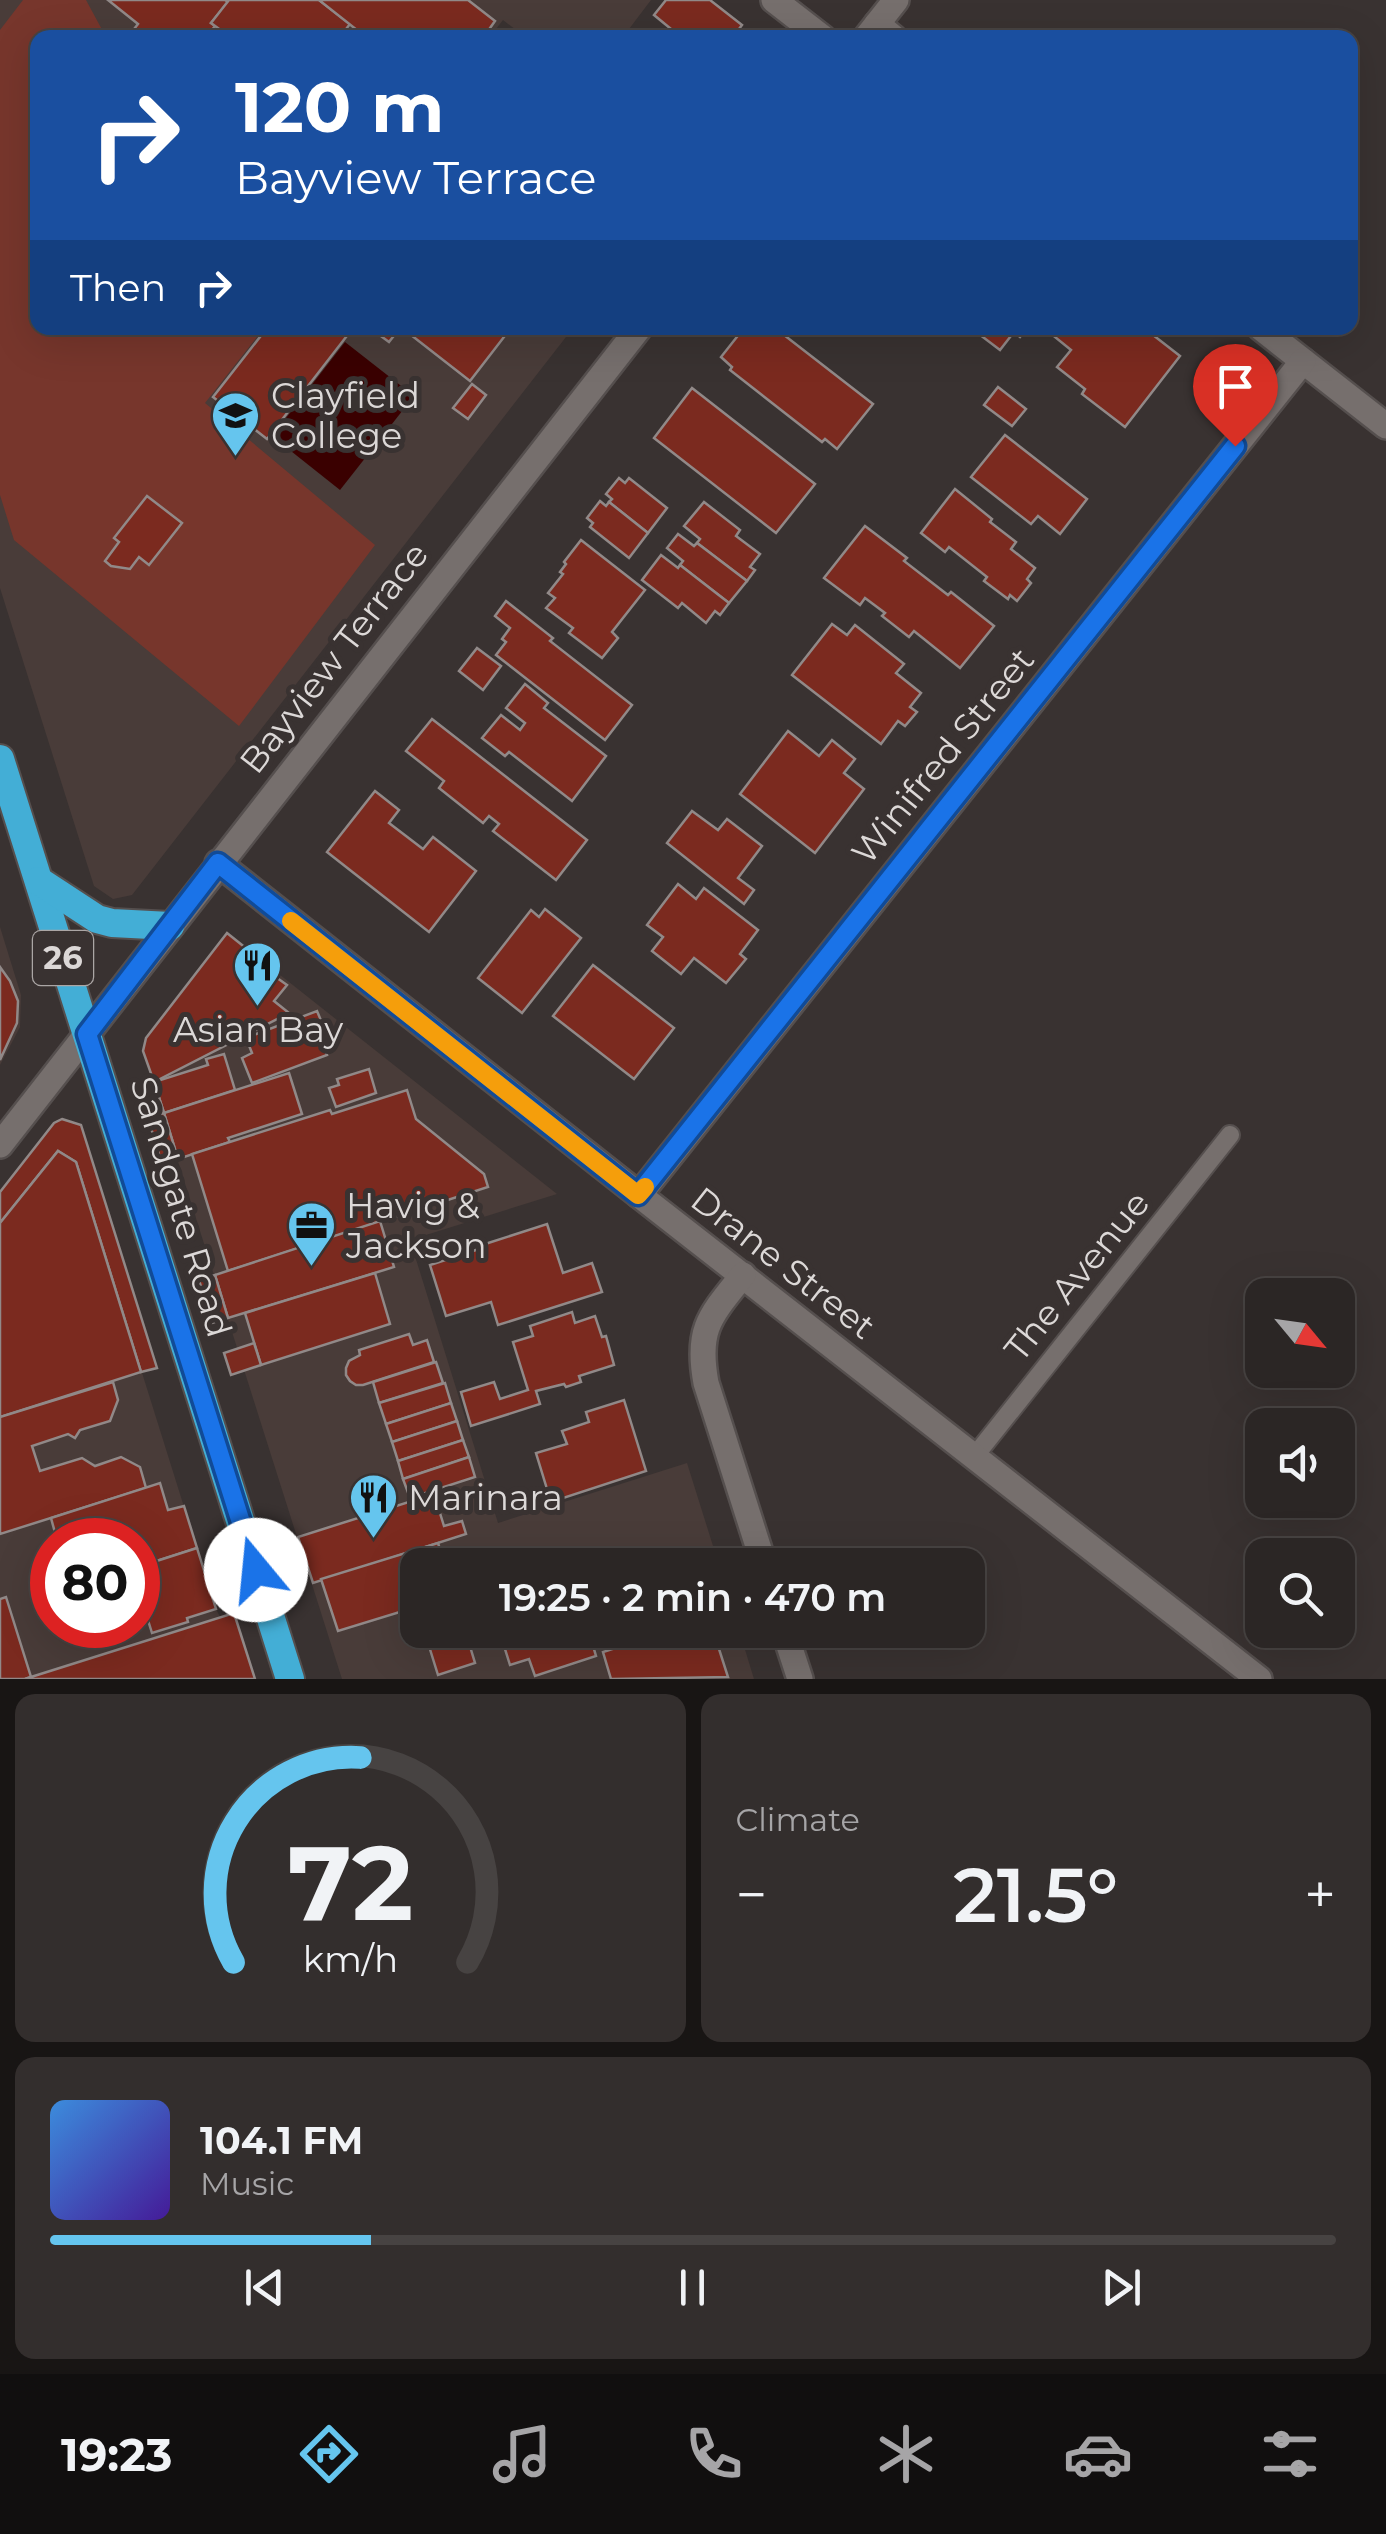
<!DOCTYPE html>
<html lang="en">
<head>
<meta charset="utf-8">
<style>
	:root { --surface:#2b2625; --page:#332e2d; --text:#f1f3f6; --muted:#a6a5a7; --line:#474342; --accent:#65c5ee }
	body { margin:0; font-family:Montserrat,sans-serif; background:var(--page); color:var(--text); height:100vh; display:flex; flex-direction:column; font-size:38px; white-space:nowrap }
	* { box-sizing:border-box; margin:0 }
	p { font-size:32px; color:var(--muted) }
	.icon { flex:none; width:55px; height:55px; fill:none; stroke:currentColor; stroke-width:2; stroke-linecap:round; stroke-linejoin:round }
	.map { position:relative; height:1679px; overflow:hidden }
	.side { display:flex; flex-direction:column; gap:15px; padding:15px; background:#181514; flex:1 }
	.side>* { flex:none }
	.banner { position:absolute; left:30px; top:30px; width:1328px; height:305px; border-radius:20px; box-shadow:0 10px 40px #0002,0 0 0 2px var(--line); background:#1a4fa0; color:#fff; overflow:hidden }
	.needle { width:65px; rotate:119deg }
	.buttons { position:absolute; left:1245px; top:1278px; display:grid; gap:20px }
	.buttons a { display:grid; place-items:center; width:110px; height:110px; border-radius:20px; background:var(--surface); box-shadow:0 10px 40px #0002,0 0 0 2px var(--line); font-size:50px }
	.speed { position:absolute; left:30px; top:1518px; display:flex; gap:20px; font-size:50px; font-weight:700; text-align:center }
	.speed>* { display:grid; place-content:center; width:130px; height:130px; border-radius:50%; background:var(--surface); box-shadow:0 10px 40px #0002,0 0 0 2px var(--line); line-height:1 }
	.speed .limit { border:15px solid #d22; background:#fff; color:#111 }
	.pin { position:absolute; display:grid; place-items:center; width:85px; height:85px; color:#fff; margin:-102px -42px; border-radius:50% 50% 50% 0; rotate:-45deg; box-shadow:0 0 10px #0007 }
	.pin .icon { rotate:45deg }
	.me { position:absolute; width:110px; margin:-55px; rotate:343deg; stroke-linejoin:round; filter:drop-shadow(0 0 8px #0008) }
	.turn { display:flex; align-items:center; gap:35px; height:210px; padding:0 40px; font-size:45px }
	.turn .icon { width:130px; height:130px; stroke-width:2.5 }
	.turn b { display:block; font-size:70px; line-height:85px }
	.then { display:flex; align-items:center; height:95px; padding:0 40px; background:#0003; gap:20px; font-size:38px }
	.big { font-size:75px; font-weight:600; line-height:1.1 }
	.side .tile { flex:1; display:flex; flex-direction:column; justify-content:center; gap:15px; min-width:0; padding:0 35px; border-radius:20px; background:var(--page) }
	.side .dial { align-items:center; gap:0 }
	.dial svg { height:260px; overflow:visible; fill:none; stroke:var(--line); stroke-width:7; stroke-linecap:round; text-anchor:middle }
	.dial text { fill:var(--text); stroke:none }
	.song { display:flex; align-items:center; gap:30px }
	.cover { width:120px; height:120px; border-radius:15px; background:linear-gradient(135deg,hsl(210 70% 55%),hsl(260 70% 35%)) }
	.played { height:10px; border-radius:5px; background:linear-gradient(90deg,var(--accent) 25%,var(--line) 25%) }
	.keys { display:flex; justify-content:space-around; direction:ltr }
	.heat { display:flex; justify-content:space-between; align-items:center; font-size:55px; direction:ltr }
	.side .tiles { flex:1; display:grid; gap:15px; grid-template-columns:1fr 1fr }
	.tile:last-child { grid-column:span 2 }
	.trip { position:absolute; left:400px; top:1548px; width:585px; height:100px; border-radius:20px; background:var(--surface); box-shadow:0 10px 40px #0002,0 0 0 2px var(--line); font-weight:600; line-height:100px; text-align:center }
	.menu { display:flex; height:160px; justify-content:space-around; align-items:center; background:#110f0f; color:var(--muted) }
	.menu .icon { width:70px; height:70px }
	.menu .current { color:var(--accent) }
	.menu b { font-size:45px; color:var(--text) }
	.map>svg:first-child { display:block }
</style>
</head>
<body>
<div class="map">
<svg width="1386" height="1679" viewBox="0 0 1386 1679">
	<rect width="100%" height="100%" fill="#393231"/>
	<g fill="#493c39" fill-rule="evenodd">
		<polygon points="0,0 651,0 623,37 525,37 503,20 489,38 38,38 38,328 573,328 132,895 113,899 94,886 0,588"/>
		<polygon points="0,927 21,995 20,1027 0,1065"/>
		<polygon points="227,933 557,1194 410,1240 498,1523 687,1463 719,1565 418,1565 418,1630 739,1630 754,1679 342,1679 143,1051 146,1038"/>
		<path d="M76,1162l140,447 4,8 14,-4 21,66h-255v-456zM52,1540h86v85h-86z"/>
	</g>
	<polygon fill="#77362c" points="23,0 86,0 106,37 38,38 38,328 264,328 205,403 375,545 239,726 14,540 0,495 0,30"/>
	<polygon fill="#3a0000" points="345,342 414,396 340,490 272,436"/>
	<g fill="#7b2a1f" stroke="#918988" stroke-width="2.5">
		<polygon points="108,0 225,0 228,2 211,23 215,26 206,38 137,38 131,33 138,24"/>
		<polygon points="229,0 319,0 350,24 339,38 217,38 222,31 211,23"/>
		<polygon points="319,0 468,0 495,21 483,38 367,38"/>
		<polygon points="666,0 710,0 742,25 739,29 748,36 682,38 654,15"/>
		<polygon points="267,328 353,328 267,439 213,397"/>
		<polygon points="370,328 400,328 389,342"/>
		<polygon points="416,328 493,328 504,337 470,381 411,335"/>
		<polygon points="744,328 775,328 873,404 837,449 825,439 822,442 730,370 732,367 721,357"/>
		<polygon points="971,328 1027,328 1020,337 1014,332 1000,350"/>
		<polygon points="1055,328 1144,328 1180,356 1125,427 1082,394 1085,389 1057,367 1071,350 1050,333"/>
		<polygon points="472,384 486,395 468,419 453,408"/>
		<polygon points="998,387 1026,409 1012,426 984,405"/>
		<polygon points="692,388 815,484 776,533 654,438"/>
		<polygon points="1005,435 1087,499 1060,534 1038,516 1031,524 971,477"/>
		<polygon points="619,478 625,483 629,478 667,508 648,533 609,502 612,499 606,494"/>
		<polygon points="955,489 992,519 990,522 1016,542 1011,549 1035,568 1027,579 1031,583 1017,601 1010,595 1008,599 984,581 987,577 949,547 945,552 921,533"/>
		<polygon points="147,496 182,523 149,565 139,557 130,569 111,566 105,561 119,542 114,538"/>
		<polygon points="600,501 606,506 609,502 648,533 629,558 590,527 593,523 587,518"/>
		<polygon points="704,502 740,530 736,536 760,554 750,567 755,570 747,581 697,543 700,539 684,526"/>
		<polygon points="865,526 907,558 904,561 948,595 951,592 994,626 960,668 914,631 909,637 882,616 885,613 865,598 860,605 824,578"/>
		<polygon points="678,534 694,546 697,543 747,581 729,603 680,565 683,561 667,548"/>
		<polygon points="581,540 645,590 612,632 618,638 602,658 569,633 573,628 546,608 555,598 548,593 563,574 560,572 566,564 564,562"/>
		<polygon points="661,555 678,568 680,565 729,603 720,615 715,611 706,623 682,603 678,608 642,580"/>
		<polygon points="506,601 553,638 550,641 632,705 605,740 496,655 506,642 502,639 510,628 495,616"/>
		<polygon points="832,624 847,635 855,625 904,664 896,673 921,693 910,707 917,712 905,726 898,721 881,744 792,675"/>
		<polygon points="477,648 501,666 483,690 459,671"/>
		<polygon points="525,684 548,703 544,708 606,756 572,801 509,752 505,756 482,738 501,715 520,730 525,723 506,708"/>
		<polygon points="432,719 587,840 556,880 493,831 499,824 489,816 483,823 439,788 444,781 406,751"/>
		<polygon points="788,731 819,756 832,740 855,759 844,773 864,789 815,853 740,794"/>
		<polygon points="375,791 399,810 389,823 423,849 433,837 476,871 429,932 327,852"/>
		<polygon points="692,811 718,830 727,819 762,846 738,878 754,890 744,904 667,843"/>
		<polygon points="678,884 696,899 704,888 758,930 740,954 746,959 726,983 694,958 681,974 652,951 663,937 647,925"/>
		<polygon points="545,909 581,938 522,1013 478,978 531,910 539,917"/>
		<polygon points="227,933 252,953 237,972 258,988 270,973 287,985 274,1001 289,1013 154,1082 143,1051 146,1038"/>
		<polygon points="593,965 674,1028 634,1079 553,1016"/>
		<polygon points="0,967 10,981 18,1001 17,1023 0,1060"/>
		<polygon points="317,1011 325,1030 319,1033 327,1055 252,1083 242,1058 252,1053 246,1038"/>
		<polygon points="224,1054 235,1090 164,1113 154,1082 208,1065 206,1059"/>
		<polygon points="369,1069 376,1093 336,1107 329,1088 339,1085 337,1079"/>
		<polygon points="289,1073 302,1114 228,1138 230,1142 178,1159 164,1113"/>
		<polygon points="154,1082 164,1113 148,1118 138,1087"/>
		<polygon points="407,1090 416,1119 484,1174 488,1187 228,1271 192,1154 330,1110 332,1114"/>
		<polygon points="164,1113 178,1159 162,1164 148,1118"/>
		<polygon points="62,1119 81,1125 157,1368 141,1372 76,1162 58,1151 0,1223 0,1192 54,1123"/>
		<polygon points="58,1151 76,1162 141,1372 0,1417 0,1223"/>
		<polygon points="380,1221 394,1267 228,1318 215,1275"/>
		<polygon points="547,1224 563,1273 592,1263 602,1292 498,1325 491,1302 446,1316 430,1265 482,1248 482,1245"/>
		<polygon points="375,1273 390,1324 261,1365 245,1313"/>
		<polygon points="215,1275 228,1318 212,1323 199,1280"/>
		<polygon points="572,1312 575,1323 595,1316 602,1337 606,1336 614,1365 579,1376 581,1382 566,1387 564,1384 536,1391 540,1404 471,1426 461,1392 494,1382 500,1399 528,1390 513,1342 533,1336 530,1326"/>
		<polygon points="409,1334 413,1345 427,1340 434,1362 363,1385 356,1385 350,1381 346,1375 346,1368 349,1361 360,1355 359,1350"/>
		<polygon points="254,1343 261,1365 231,1375 224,1353"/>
		<polygon points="436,1362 443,1383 379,1403 373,1382"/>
		<polygon points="113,1382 118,1400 110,1421 80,1430 75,1438 68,1434 32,1446 40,1471 82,1458 95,1466 121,1457 140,1467 146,1488 0,1534 0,1417"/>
		<polygon points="445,1383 451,1403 386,1424 379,1403"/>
		<polygon points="624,1400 646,1471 551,1502 536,1453 567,1444 562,1431 589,1422 586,1412"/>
		<polygon points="451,1403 457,1421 392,1442 386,1424"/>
		<polygon points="457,1421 463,1440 398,1461 392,1442"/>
		<polygon points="463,1440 469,1457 403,1479 398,1461"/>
		<polygon points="469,1457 475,1477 410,1498 403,1479"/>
		<polygon points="160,1483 168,1510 184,1506 197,1548 138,1567 138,1540 57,1540 51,1518"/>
		<polygon points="434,1494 444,1526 462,1521 466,1534 313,1583 298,1537"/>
		<polygon points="438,1543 445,1565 418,1565 418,1611 416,1607 338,1631 321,1579"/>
		<polygon points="197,1548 216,1609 187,1618 188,1622 152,1633 147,1617 138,1620 138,1567"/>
		<polygon points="6,1597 31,1677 25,1679 0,1679 0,1599"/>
		<polygon points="234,1613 255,1679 25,1679 31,1677"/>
		<polygon points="424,1630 465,1630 475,1663 438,1675"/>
		<polygon points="499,1630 596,1630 589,1632 596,1656 535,1676 529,1659 510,1665"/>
		<polygon points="648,1630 719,1630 725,1647 719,1649 728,1677 611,1679 603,1652 650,1637"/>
	</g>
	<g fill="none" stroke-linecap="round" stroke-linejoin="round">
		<defs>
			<polyline id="service" points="974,1457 1230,1135"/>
			<g id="minor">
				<polyline points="774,0 823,38"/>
				<polyline points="877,24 894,38"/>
				<polyline points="1261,328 1386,426"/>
				<polyline points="218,863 639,1195 1259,1679"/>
				<polyline points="639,1195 1303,361"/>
				<path d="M743,1275c-33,41 -47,54 -37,108l58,182"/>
				<polyline points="784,1630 800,1679"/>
			</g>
			<g id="tertiary">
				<polyline points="866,38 896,0"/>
				<polyline points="0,1145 639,328"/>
			</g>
			<g id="trunk">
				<polyline points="0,759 290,1679"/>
				<polyline points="39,881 97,919 112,923 170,926"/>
			</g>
		</defs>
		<use href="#service" stroke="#554f4e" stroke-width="22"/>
		<use href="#minor" stroke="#554f4e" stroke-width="30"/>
		<use href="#tertiary" stroke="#554f4e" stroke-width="30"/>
		<use href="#trunk" stroke="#554f4e" stroke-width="32"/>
		<use href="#service" stroke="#766f6d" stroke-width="18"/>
		<use href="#minor" stroke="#766f6d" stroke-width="25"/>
		<use href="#tertiary" stroke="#766f6d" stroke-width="25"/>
		<use href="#trunk" stroke="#43aed6" stroke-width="28"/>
	</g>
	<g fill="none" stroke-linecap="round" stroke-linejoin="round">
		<defs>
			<polyline id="route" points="256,1570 87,1034 218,863 638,1195 1235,446"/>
		</defs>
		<use href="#route" stroke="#114b97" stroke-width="25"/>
		<use href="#route" stroke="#1a73e8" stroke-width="18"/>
		<polyline stroke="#f59e0b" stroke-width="18" points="291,921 638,1195 645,1187"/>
	</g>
	<defs>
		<symbol id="school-pin" viewBox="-11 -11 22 30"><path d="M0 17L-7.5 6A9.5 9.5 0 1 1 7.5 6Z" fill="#65c5ee" stroke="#393231"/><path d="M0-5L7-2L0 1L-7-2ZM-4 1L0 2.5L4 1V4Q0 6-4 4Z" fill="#111"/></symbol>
		<symbol id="restaurant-pin" viewBox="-11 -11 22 30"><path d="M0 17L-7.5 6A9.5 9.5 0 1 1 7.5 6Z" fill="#65c5ee" stroke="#393231"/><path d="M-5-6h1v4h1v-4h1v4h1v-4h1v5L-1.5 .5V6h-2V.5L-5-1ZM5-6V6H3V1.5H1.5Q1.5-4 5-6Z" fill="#111"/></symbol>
		<symbol id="office-pin" viewBox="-11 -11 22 30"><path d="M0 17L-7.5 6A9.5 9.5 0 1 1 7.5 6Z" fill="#65c5ee" stroke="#393231"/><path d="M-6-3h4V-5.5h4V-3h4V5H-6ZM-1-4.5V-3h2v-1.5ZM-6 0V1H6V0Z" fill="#111"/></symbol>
	</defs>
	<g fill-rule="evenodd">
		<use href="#school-pin" x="208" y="388" width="55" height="75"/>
		<use href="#restaurant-pin" x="230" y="938" width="55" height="75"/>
		<use href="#office-pin" x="284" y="1198" width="55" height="75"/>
		<use href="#restaurant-pin" x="346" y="1470" width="55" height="75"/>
	</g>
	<g text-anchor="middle" stroke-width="10" stroke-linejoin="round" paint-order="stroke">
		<rect fill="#393231" stroke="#aba6a5" stroke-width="2.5" x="33" y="931" width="60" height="54" rx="8"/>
		<g font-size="32" font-weight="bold" fill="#dcd8d7">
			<text x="63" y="969">26</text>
		</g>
		<g font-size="35" fill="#dcd8d7" stroke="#393231" text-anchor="start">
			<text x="271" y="408">Clayfield<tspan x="271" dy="40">College</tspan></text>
			<text x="258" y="1042" text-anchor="middle">Asian Bay</text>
			<text x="346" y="1218">Havig &amp;<tspan x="346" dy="40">Jackson</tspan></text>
			<text x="408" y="1510">Marinara</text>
		</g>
		<g font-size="35" fill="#dcd8d7" stroke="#393231">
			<text transform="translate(334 658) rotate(-52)" y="12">Bayview Terrace</text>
			<text transform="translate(943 756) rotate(-51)" y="12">Winifred Street</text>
			<text transform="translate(181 1207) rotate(73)" y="12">Sandgate Road</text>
			<text transform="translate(783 1263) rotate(38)" y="12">Drane Street</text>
			<text transform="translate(1077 1276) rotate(-51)" y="12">The Avenue</text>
		</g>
	</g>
</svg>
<div class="buttons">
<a><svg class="needle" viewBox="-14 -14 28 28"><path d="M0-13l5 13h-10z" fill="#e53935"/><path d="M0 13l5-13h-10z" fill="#a6a5a7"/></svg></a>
<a><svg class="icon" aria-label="sound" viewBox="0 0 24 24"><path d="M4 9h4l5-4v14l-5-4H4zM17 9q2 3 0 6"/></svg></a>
<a><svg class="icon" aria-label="search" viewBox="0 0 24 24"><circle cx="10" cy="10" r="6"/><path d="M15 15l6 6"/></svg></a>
</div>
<div class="speed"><div class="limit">80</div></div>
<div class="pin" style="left:1235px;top:446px;background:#d93025"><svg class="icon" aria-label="arrive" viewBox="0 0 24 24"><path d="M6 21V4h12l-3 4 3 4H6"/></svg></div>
<svg class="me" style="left:256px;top:1570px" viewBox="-20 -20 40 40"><circle r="19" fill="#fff"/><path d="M0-13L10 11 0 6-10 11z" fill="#1a73e8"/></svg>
<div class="trip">19:25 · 2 min · 470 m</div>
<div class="banner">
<div class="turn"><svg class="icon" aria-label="right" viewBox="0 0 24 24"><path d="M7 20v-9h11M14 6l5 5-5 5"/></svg><div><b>120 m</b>Bayview Terrace</div></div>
<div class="then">Then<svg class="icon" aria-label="right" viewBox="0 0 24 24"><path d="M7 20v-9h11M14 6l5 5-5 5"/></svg></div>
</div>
</div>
<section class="side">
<div class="tiles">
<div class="tile dial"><svg viewBox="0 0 100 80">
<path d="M14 69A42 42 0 1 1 86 69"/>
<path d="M14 69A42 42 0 0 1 53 6" stroke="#65c5ee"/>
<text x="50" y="56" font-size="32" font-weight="700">72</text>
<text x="50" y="72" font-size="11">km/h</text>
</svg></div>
<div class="tile"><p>Climate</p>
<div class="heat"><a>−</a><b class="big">21.5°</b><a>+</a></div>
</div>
<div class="tile">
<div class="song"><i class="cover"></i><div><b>104.1 FM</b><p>Music</p></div></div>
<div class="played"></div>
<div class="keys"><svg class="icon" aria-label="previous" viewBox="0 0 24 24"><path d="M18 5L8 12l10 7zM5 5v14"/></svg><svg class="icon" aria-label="pause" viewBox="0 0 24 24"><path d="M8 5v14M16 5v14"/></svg><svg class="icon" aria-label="next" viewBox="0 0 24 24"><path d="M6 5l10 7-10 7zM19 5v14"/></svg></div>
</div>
</div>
</section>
<nav class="menu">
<b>19:23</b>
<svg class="icon current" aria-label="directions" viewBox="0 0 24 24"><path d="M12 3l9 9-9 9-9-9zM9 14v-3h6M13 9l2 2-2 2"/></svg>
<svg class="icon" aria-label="music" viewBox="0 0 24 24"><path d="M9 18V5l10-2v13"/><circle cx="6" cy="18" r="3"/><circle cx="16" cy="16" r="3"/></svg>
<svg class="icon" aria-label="phone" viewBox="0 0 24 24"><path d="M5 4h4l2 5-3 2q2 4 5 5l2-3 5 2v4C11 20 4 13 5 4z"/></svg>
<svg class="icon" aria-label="climate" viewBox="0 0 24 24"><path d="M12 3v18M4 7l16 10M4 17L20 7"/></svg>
<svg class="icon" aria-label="car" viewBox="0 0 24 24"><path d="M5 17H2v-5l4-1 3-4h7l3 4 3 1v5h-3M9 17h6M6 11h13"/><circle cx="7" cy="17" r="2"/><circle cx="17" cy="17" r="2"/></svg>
<svg class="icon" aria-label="filters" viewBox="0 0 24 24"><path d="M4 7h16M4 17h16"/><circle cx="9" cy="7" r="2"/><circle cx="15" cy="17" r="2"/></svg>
</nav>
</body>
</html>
